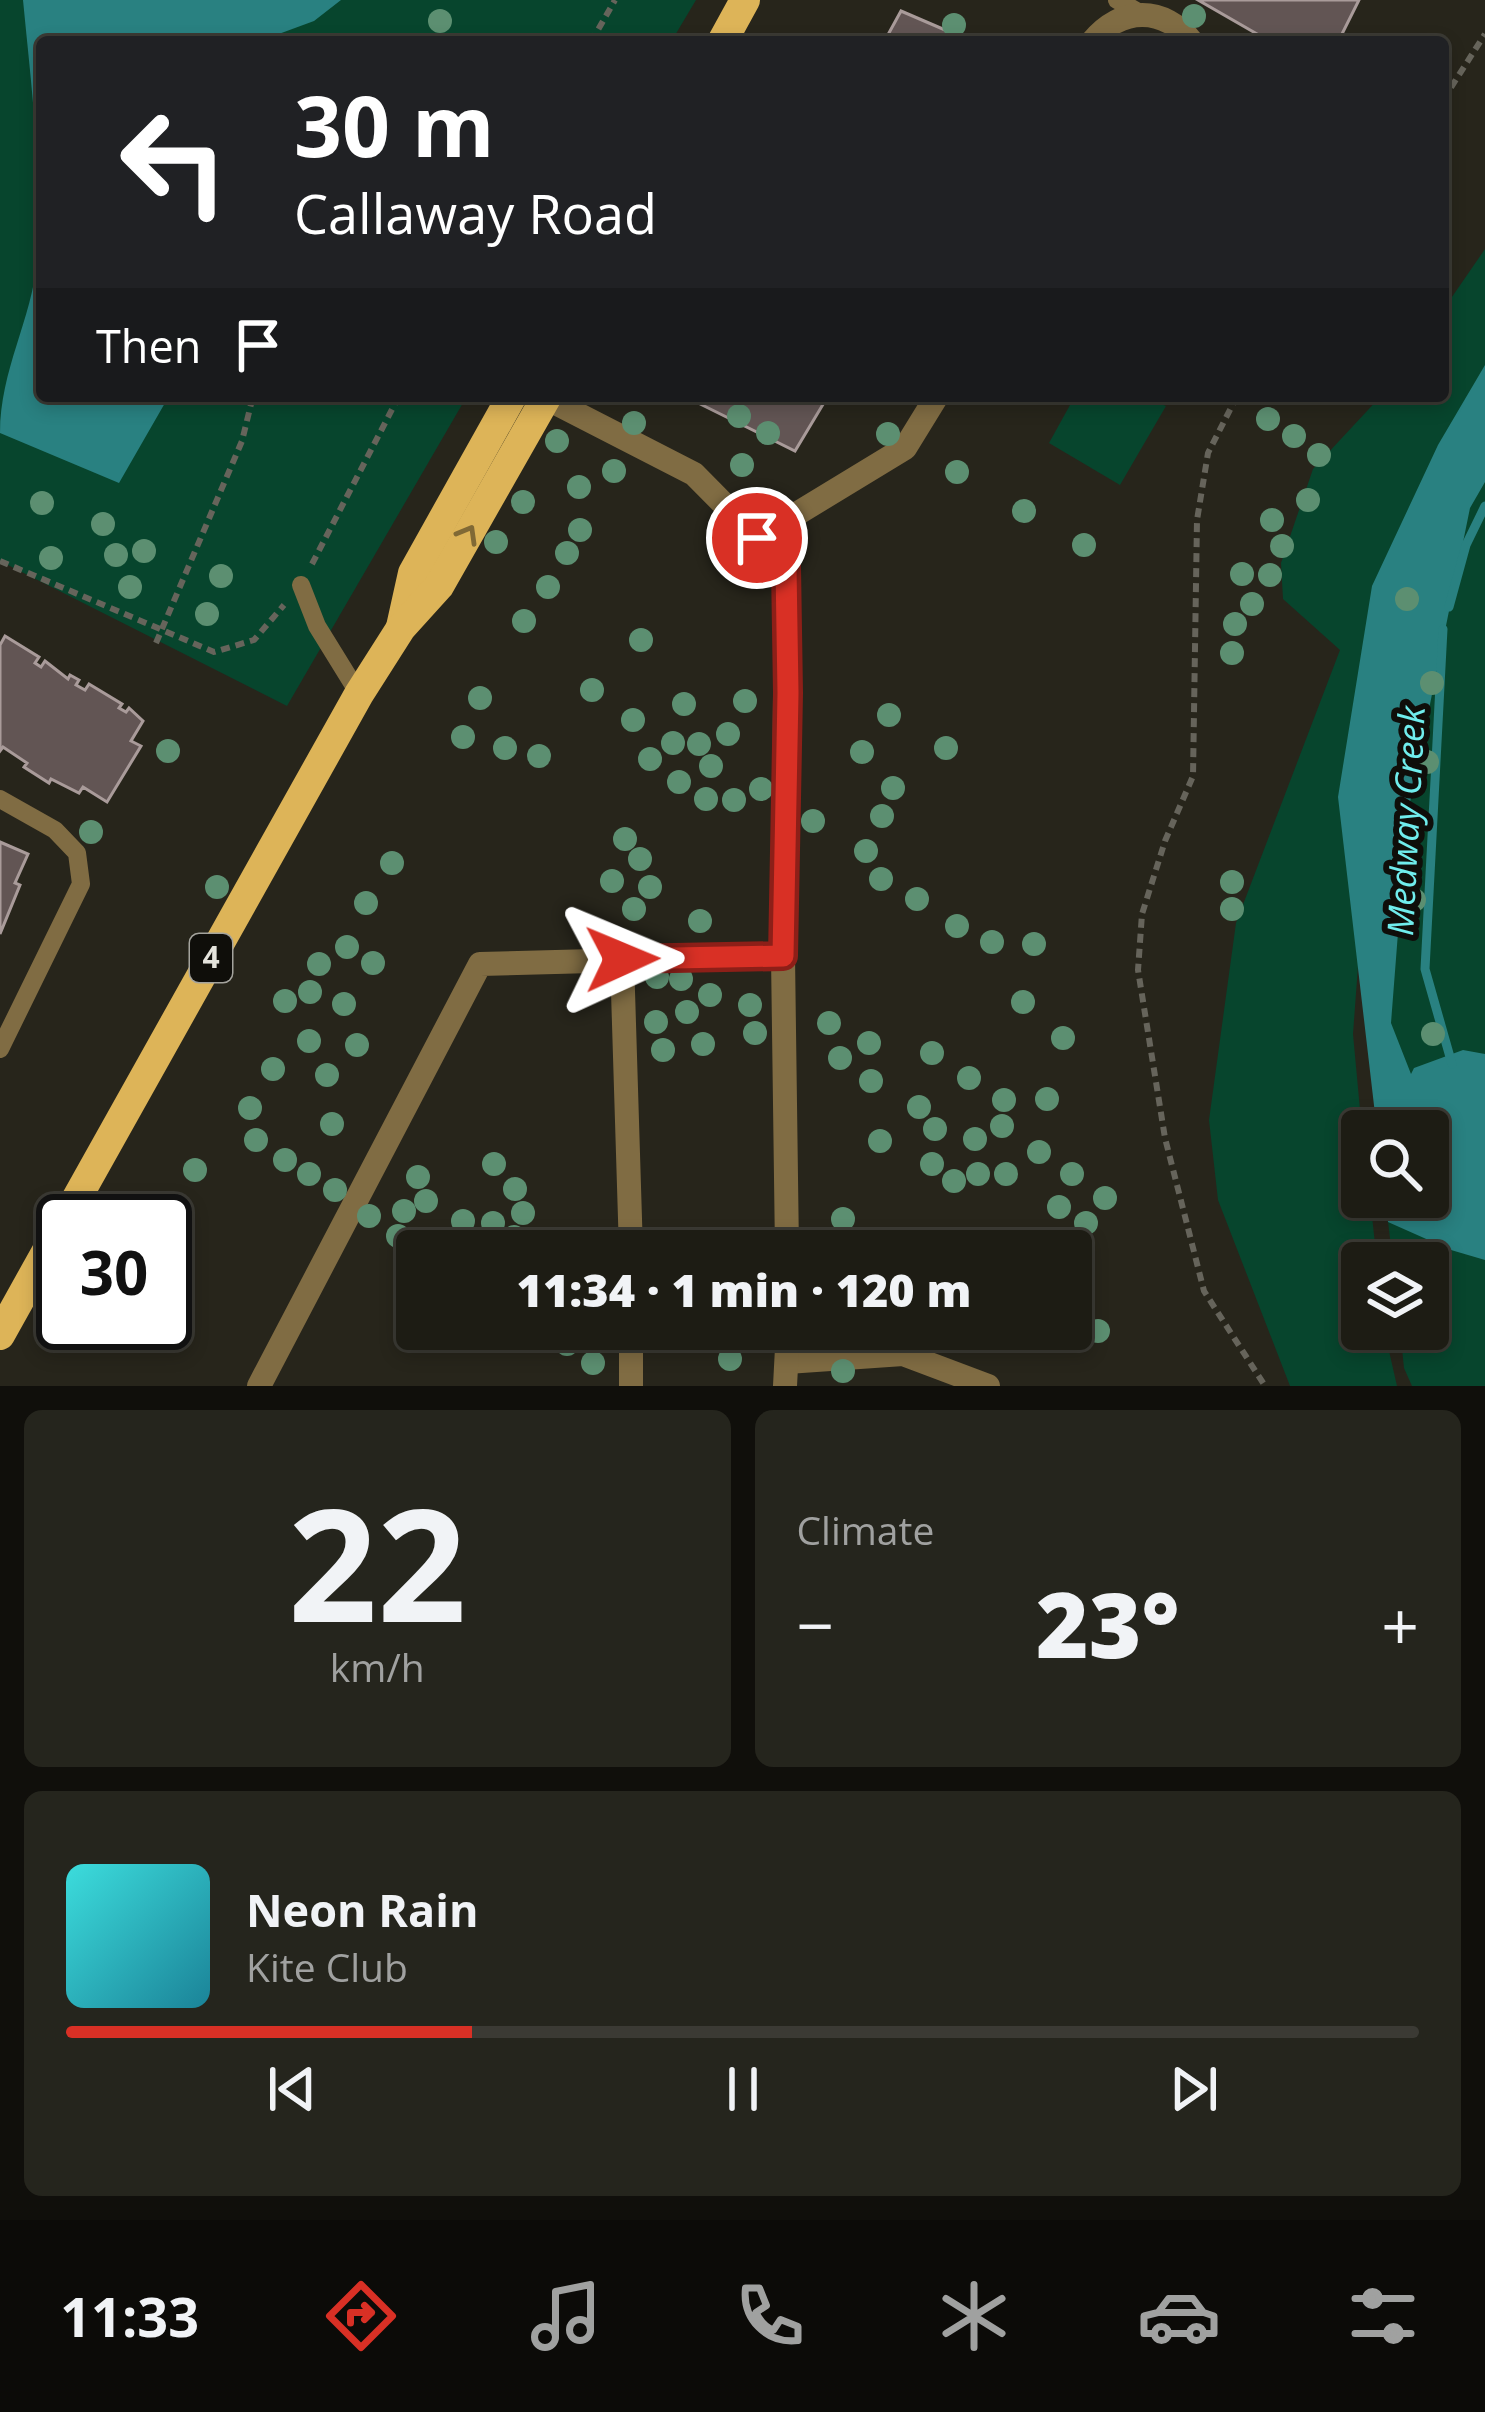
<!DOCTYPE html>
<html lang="en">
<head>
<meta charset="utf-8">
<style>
	:root { --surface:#1d1c14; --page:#25251d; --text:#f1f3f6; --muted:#a0a1a0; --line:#3b3a34; --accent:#d93025 }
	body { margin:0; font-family:"Open Sans",sans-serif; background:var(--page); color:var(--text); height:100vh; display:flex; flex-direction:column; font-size:45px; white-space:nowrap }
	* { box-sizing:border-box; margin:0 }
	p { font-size:39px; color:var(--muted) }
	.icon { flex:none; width:66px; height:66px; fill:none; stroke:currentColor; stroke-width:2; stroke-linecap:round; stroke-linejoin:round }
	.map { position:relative; height:1386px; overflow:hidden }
	.panel { display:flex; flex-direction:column; gap:24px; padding:24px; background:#100f0b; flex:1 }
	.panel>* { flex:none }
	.hud { position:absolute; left:36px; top:36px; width:1413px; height:366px; border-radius:12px; box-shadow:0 6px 18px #0003,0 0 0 3px var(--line); background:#202124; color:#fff; overflow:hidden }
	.buttons { position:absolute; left:1341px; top:1110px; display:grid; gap:24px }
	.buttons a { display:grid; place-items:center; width:108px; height:108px; border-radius:12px; background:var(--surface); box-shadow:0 6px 18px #0003,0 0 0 3px var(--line); font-size:60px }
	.speed { position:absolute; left:36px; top:1194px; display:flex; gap:24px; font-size:60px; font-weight:700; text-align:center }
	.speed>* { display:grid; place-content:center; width:156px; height:156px; border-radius:50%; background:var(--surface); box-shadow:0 6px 18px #0003,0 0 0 3px var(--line); line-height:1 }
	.speed .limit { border:6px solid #111; border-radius:18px; background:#fff; color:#111 }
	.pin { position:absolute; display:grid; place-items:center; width:102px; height:102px; color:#fff; margin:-51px; border:6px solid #fff; border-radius:50%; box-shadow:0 3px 12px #0007 }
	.me { position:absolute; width:132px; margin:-66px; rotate:89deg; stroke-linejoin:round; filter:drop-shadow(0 0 9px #0008) }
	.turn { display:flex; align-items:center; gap:42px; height:252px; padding:0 60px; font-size:54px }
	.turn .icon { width:156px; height:156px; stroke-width:2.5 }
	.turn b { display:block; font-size:84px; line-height:102px }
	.then { display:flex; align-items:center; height:114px; padding:0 60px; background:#0003; gap:24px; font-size:45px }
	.big { font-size:90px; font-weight:800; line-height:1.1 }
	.panel .widget { flex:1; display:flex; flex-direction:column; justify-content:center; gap:18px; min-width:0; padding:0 42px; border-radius:18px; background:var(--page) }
	.panel .dial { align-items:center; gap:0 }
	.dial b { font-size:156px; line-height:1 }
	.song { display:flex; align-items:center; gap:36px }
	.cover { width:144px; height:144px; border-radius:18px; background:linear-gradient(135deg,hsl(180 70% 55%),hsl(190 70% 35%)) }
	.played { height:12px; border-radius:6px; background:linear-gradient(90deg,var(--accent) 30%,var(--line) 30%) }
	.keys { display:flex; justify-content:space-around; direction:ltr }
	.heat { display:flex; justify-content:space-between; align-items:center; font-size:66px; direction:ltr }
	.panel .tiles { flex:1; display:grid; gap:24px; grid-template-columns:1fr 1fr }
	.widget:last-child { grid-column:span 2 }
	.trip { position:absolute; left:396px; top:1230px; width:696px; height:120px; border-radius:12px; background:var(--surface); box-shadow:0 6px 18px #0003,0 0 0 3px var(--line); font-weight:800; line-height:120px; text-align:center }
	.menu { display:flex; height:192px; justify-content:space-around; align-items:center; background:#0c0b08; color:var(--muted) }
	.menu .icon { width:84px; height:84px }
	.menu .selected { color:var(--accent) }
	.menu b { font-size:54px; color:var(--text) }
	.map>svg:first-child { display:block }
</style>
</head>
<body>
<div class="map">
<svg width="1485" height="1386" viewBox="0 0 1485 1386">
	<rect width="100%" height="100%" fill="#27251b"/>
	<g fill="#07452d">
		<polygon points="0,0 696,0 671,42 42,42 42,396 467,396 287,706 0,561"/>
		<polygon points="1485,249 1485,405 1374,750 1353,1034 1362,1131 1362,1197 1370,1197 1377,1263 1362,1263 1362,1329 1384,1329 1397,1386 1290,1386 1218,1200 1209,1120 1236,923 1340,650 1283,599 1281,563 1313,469 1381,396 1443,396 1443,310"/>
		<polygon points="1075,396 1142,396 1166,406 1120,485 1049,443"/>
		<polygon points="1485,436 1485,1386 1412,1386 1404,1368 1400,1329 1428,1329 1428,1263 1393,1263 1385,1197 1428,1197 1428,1131 1378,1131 1389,756"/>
	</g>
	<g fill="#298181">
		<path d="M23,0h318l-27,21 -57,21h-215v354h127l-50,87 -119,-50c0,-63 32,-114 37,-172 6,-85 -6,-177 -14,-261z"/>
		<polygon points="1485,365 1485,482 1470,508 1407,817 1391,1023 1411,1074 1414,1068 1463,1050 1485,1054 1485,1260 1451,1250 1388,1222 1385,1197 1428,1197 1428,1131 1377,1131 1338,797 1372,586 1438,445"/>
	</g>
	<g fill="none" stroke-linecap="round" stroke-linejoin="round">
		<g stroke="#298181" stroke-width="9">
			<polyline points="1449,607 1466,545 1485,506"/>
			<polyline points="1443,629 1425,969 1452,1064"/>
		</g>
	</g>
	<g fill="#625554" stroke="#a99b9a" stroke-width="3">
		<polygon points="1198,0 1359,0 1338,42 1271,42"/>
		<polygon points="901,11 973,42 884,42"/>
		<polygon points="684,396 828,396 795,451"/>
		<polygon points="5,636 39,657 35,663 41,667 45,661 68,679 70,675 79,680 76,685 85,690 89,684 122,704 119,708 126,712 129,708 143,721 131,741 141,746 107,802 83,787 79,793 51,779 49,783 24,767 27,763 3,747 0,751 0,645"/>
		<polygon points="0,842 28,854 15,883 20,885 0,934"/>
	</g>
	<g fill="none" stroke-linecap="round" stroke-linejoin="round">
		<g stroke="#66645b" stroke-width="6" stroke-dasharray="9 6" stroke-linecap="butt">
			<polyline points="591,42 615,0"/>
			<polyline points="1443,100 1485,34"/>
			<polyline points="1237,396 1208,453 1197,520 1193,776 1165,841 1142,914 1138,970 1165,1138 1204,1291 1265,1386"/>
			<polyline points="0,561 214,652 254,640 284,605"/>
			<polyline points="312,564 399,396"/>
			<polyline points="156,643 242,441 253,396"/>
		</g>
		<g stroke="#806c43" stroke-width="18">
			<polyline points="1117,0 1140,13"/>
			<polyline points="301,585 317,626 359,694"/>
			<polyline points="0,799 55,830 77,853 81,884 0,1049"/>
		</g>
		<g stroke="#806c43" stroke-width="24">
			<path d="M1092,42c29,-36 72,-36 100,0"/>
			<polyline points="546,398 694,474 786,567 783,956 787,1251"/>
			<polyline points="757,538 905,448 937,396"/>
			<polyline points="622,959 631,1251"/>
			<polyline points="631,1329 631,1386"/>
			<polyline points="787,1362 903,1354 988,1386"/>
			<polyline points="259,1386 480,964 783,956"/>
			<polyline points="785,1386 788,1329"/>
		</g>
		<g stroke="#ddb458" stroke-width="30">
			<polyline points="722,42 745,0"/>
			<polyline points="401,627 413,573 512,396"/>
			<polyline points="64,1221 359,694 401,628 439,586 547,396"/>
			<polyline points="0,1335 63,1222"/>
		</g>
	</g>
	<g fill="#5c8f71">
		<circle cx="1194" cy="16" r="12"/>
		<circle cx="440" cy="21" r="12"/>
		<circle cx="954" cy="25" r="12"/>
		<circle cx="739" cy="416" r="12"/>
		<circle cx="1268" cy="419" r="12"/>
		<circle cx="634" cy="423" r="12"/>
		<circle cx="768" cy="433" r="12"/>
		<circle cx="888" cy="434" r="12"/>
		<circle cx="1294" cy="436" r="12"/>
		<circle cx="557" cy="441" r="12"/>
		<circle cx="1319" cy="455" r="12"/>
		<circle cx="742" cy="465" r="12"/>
		<circle cx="614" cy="471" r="12"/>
		<circle cx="957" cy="472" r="12"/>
		<circle cx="579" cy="487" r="12"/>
		<circle cx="1308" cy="500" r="12"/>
		<circle cx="523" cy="502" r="12"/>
		<circle cx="42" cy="503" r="12"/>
		<circle cx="1024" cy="511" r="12"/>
		<circle cx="1272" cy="520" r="12"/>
		<circle cx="103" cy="524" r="12"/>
		<circle cx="580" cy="530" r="12"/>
		<circle cx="496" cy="542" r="12"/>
		<circle cx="1084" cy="545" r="12"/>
		<circle cx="1282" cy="546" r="12"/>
		<circle cx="144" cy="551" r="12"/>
		<circle cx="567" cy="553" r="12"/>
		<circle cx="116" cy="555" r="12"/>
		<circle cx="51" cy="558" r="12"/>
		<circle cx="1242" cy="574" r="12"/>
		<circle cx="1270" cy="575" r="12"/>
		<circle cx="221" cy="576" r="12"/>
		<circle cx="130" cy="587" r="12"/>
		<circle cx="548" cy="587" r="12"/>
		<circle cx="1407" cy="599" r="12"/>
		<circle cx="1252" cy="604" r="12"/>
		<circle cx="207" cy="614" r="12"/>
		<circle cx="524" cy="621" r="12"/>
		<circle cx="1235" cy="624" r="12"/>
		<circle cx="641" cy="640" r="12"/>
		<circle cx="1232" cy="653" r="12"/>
		<circle cx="1432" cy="683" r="12"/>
		<circle cx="592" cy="690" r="12"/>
		<circle cx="480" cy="698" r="12"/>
		<circle cx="745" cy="701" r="12"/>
		<circle cx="684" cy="704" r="12"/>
		<circle cx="889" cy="715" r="12"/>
		<circle cx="633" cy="720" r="12"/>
		<circle cx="728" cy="734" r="12"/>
		<circle cx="463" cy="737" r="12"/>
		<circle cx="673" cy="743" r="12"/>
		<circle cx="699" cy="744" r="12"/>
		<circle cx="505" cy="748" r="12"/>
		<circle cx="946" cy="748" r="12"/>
		<circle cx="168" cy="751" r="12"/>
		<circle cx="862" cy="752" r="12"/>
		<circle cx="539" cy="756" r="12"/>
		<circle cx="650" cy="759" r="12"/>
		<circle cx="1427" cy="762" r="12"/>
		<circle cx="711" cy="766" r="12"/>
		<circle cx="679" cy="782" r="12"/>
		<circle cx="893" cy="788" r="12"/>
		<circle cx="761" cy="789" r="12"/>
		<circle cx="706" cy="799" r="12"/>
		<circle cx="734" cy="800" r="12"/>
		<circle cx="882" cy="816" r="12"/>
		<circle cx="813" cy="821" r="12"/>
		<circle cx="91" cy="832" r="12"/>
		<circle cx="625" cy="839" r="12"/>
		<circle cx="866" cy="851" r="12"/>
		<circle cx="640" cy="859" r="12"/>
		<circle cx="392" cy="863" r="12"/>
		<circle cx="881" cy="879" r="12"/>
		<circle cx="612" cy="881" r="12"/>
		<circle cx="1232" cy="882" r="12"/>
		<circle cx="217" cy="887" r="12"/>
		<circle cx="650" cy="887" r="12"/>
		<circle cx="917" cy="899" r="12"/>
		<circle cx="1414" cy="900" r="12"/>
		<circle cx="366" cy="903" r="12"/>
		<circle cx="634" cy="909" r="12"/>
		<circle cx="1232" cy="909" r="12"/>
		<circle cx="700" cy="921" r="12"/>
		<circle cx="957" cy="926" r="12"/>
		<circle cx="992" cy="942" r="12"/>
		<circle cx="1034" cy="944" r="12"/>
		<circle cx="347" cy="947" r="12"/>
		<circle cx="373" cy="963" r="12"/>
		<circle cx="319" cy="964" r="12"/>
		<circle cx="657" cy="977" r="12"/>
		<circle cx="681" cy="979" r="12"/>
		<circle cx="310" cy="992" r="12"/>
		<circle cx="710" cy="995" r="12"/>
		<circle cx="285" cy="1001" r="12"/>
		<circle cx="1023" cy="1002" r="12"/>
		<circle cx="344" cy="1004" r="12"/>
		<circle cx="750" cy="1005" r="12"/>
		<circle cx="687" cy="1012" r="12"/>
		<circle cx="656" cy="1022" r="12"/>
		<circle cx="829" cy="1023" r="12"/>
		<circle cx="755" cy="1033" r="12"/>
		<circle cx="1433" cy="1034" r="12"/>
		<circle cx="1063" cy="1038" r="12"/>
		<circle cx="309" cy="1041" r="12"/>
		<circle cx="869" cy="1043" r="12"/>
		<circle cx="703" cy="1044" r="12"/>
		<circle cx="357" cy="1045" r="12"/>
		<circle cx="663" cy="1050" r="12"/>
		<circle cx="932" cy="1053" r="12"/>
		<circle cx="840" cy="1058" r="12"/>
		<circle cx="273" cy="1069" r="12"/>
		<circle cx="327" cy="1075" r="12"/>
		<circle cx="969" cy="1078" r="12"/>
		<circle cx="871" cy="1081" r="12"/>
		<circle cx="1047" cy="1099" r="12"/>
		<circle cx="1004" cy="1100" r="12"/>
		<circle cx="919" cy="1107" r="12"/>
		<circle cx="250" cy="1108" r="12"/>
		<circle cx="332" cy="1124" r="12"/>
		<circle cx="1002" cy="1126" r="12"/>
		<circle cx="935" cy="1129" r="12"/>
		<circle cx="975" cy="1139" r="12"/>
		<circle cx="256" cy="1140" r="12"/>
		<circle cx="880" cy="1141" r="12"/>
		<circle cx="1039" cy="1152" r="12"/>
		<circle cx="285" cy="1160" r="12"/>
		<circle cx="494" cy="1164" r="12"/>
		<circle cx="932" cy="1164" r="12"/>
		<circle cx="195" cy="1170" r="12"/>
		<circle cx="309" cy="1174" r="12"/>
		<circle cx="978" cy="1174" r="12"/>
		<circle cx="1006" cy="1174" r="12"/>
		<circle cx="1072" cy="1174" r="12"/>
		<circle cx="418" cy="1177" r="12"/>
		<circle cx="954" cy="1181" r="12"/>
		<circle cx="515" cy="1189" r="12"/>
		<circle cx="335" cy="1190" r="12"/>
		<circle cx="1105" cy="1198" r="12"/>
		<circle cx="426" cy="1201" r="12"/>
		<circle cx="1059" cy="1207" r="12"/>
		<circle cx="404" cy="1211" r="12"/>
		<circle cx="523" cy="1213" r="12"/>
		<circle cx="369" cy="1216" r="12"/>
		<circle cx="843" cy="1219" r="12"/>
		<circle cx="463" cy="1221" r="12"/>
		<circle cx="493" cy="1223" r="12"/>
		<circle cx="1086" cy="1223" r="12"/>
		<circle cx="398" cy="1236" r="12"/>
		<circle cx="514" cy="1237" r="12"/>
		<circle cx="1098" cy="1331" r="12"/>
		<circle cx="567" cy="1344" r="12"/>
		<circle cx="730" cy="1359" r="12"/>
		<circle cx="593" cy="1363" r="12"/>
		<circle cx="843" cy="1371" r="12"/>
	</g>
	<defs><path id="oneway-chevron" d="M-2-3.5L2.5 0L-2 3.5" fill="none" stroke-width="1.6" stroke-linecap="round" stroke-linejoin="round" transform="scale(3)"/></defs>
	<use stroke="#806935" href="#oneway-chevron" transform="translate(468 534) rotate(-60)"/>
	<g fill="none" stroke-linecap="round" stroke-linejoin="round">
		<defs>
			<polyline id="route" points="622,959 783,956 788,693 786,567 757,538"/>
		</defs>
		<use href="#route" stroke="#8d1f18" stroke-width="30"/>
		<use href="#route" stroke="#d93025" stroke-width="21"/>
	</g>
	<g text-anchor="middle" stroke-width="12" stroke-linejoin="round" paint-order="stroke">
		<rect fill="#0f0e0a" stroke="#a4a39d" stroke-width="3" x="190" y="934" width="42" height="48" rx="9"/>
		<g font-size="30" font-weight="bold" fill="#e4e3dc">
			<text x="211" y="968">4</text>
		</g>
		<g font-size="36" font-style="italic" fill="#70eded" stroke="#0f0e0a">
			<text transform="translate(1406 821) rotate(-87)" y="13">Medway Creek</text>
		</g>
	</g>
</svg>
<div class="buttons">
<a><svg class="icon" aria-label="search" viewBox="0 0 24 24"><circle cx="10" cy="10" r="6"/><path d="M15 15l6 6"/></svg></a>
<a><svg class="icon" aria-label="layers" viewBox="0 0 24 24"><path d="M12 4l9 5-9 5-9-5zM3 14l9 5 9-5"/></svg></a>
</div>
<div class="speed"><div class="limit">30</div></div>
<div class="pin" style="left:757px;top:538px;background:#d93025"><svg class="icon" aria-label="arrive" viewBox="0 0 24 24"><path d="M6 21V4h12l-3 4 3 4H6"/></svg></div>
<svg class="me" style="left:622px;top:959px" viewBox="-20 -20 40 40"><path d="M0-17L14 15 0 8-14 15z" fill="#d93025" stroke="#fff" stroke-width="4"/></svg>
<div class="trip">11:34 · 1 min · 120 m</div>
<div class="hud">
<div class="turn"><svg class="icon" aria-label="left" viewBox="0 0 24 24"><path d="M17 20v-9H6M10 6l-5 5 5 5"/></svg><div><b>30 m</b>Callaway Road</div></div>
<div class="then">Then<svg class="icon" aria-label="arrive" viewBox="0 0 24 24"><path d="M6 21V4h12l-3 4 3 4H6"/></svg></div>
</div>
</div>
<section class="panel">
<div class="tiles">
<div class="widget dial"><b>22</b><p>km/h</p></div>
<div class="widget"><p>Climate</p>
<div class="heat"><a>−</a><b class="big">23°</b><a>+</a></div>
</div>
<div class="widget">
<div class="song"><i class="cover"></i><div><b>Neon Rain</b><p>Kite Club</p></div></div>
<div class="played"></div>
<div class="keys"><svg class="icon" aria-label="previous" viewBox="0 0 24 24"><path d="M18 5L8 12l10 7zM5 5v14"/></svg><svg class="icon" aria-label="pause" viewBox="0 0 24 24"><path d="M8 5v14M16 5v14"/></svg><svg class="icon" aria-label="next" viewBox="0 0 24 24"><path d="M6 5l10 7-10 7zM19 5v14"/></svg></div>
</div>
</div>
</section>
<nav class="menu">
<b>11:33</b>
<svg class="icon selected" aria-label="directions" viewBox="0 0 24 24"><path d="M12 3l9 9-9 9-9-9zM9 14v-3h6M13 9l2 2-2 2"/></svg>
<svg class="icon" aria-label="music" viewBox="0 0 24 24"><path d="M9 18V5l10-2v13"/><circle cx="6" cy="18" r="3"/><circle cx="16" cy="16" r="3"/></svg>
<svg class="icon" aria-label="phone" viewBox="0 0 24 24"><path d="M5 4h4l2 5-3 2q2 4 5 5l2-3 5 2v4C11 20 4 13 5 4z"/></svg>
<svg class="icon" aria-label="climate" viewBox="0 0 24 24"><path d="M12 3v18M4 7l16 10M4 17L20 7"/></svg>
<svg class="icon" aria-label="car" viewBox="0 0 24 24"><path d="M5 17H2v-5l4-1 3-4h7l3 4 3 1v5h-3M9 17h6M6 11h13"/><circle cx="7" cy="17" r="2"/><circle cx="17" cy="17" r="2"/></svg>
<svg class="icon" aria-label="filters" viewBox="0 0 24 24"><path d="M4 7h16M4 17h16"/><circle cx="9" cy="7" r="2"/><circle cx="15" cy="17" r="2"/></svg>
</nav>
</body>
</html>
